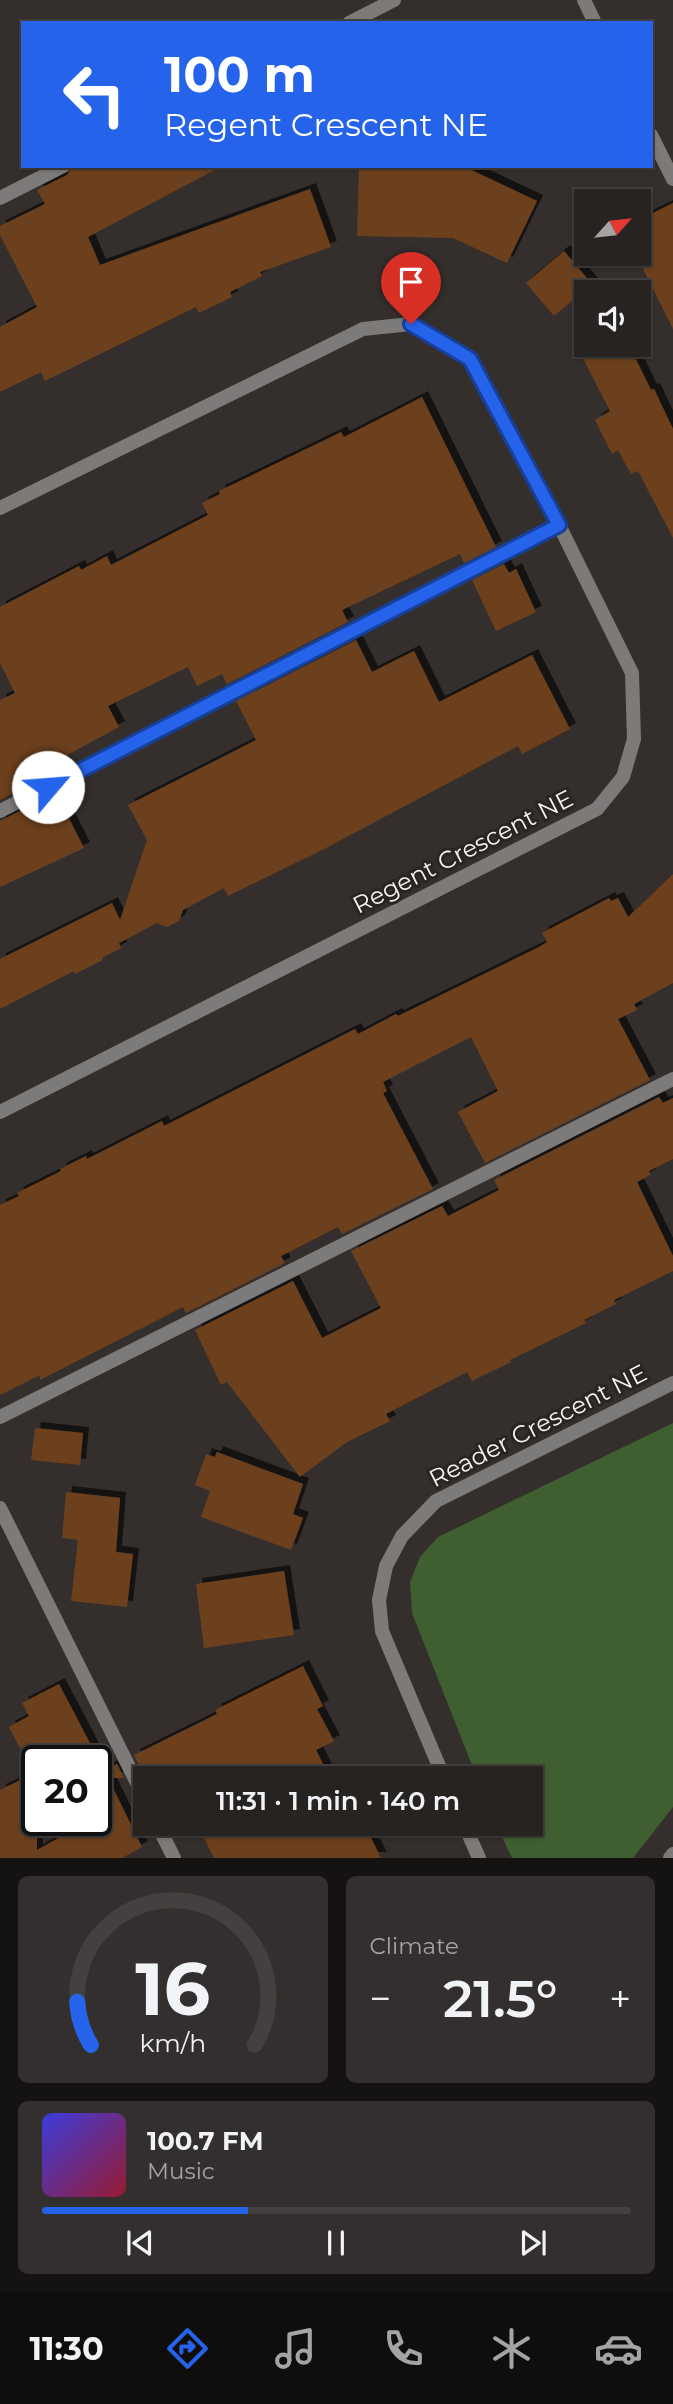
<!DOCTYPE html>
<html lang="en">
<head>
<meta charset="utf-8">
<style>
	:root { --surface:#272321; --page:#332f2e; --text:#f1f3f6; --muted:#a4a4a5; --line:#43403f; --accent:#2563eb }
	body { margin:0; font-family:Montserrat,sans-serif; background:var(--page); color:var(--text); height:100vh; display:flex; flex-direction:column; font-size:26px; white-space:nowrap }
	* { box-sizing:border-box; margin:0 }
	p { font-size:23px; color:var(--muted) }
	.icon { flex:none; width:38px; height:38px; fill:none; stroke:currentColor; stroke-width:2; stroke-linecap:round; stroke-linejoin:round }
	.map { position:relative; height:1858px; overflow:hidden }
	.drawer { display:flex; flex-direction:column; gap:18px; padding:18px; background:#151312; flex:1 }
	.drawer>* { flex:none }
	.hud { position:absolute; left:21px; top:21px; width:632px; height:147px; border-radius:0px; box-shadow:0 2px 5px #0004,0 0 0 2px var(--line); background:#2563eb; color:#fff; overflow:hidden }
	.needle { width:46px; rotate:63deg }
	.fabs { position:absolute; left:574px; top:189px; display:grid; gap:14px }
	.fabs a { display:grid; place-items:center; width:77px; height:77px; border-radius:0px; background:var(--surface); box-shadow:0 2px 5px #0004,0 0 0 2px var(--line); font-size:35px }
	.speed { position:absolute; left:21px; top:1745px; display:flex; gap:14px; font-size:35px; font-weight:700; text-align:center }
	.speed>* { display:grid; place-content:center; width:91px; height:91px; border-radius:50%; background:var(--surface); box-shadow:0 2px 5px #0004,0 0 0 2px var(--line); line-height:1 }
	.speed .limit { border:4px solid #111; border-radius:10px; background:#fff; color:#111 }
	.pin { position:absolute; display:grid; place-items:center; width:60px; height:60px; color:#fff; margin:-72px -30px; border-radius:50% 50% 50% 0; rotate:-45deg; box-shadow:0 0 7px #0007 }
	.pin .icon { rotate:45deg }
	.me { position:absolute; width:77px; margin:-38px; rotate:63deg; stroke-linejoin:round; filter:drop-shadow(0 0 5px #0008) }
	.turn { display:flex; align-items:center; gap:24px; height:147px; padding:0 28px; font-size:32px }
	.turn .icon { width:91px; height:91px; stroke-width:2.5 }
	.turn b { display:block; font-size:49px; line-height:60px }
	.big { font-size:52px; font-weight:600; line-height:1.1 }
	.drawer .card { flex:1; display:flex; flex-direction:column; justify-content:center; gap:10px; min-width:0; padding:0 24px; border-radius:10px; background:var(--page) }
	.drawer .dial { align-items:center; gap:0 }
	.dial svg { height:182px; overflow:visible; fill:none; stroke:var(--line); stroke-width:7; stroke-linecap:round; text-anchor:middle }
	.dial text { fill:var(--text); stroke:none }
	.song { display:flex; align-items:center; gap:21px }
	.cover { width:84px; height:84px; border-radius:10px; background:linear-gradient(135deg,hsl(240 70% 55%),hsl(350 70% 35%)) }
	.played { height:7px; border-radius:4px; background:linear-gradient(90deg,var(--accent) 35%,var(--line) 35%) }
	.keys { display:flex; justify-content:space-around; direction:ltr }
	.heat { display:flex; justify-content:space-between; align-items:center; font-size:38px; direction:ltr }
	.drawer .tiles { flex:1; display:grid; gap:18px; grid-template-columns:1fr 1fr }
	.card:last-child { grid-column:span 2 }
	.trip { position:absolute; left:133px; top:1766px; width:410px; height:70px; border-radius:0px; background:var(--surface); box-shadow:0 2px 5px #0004,0 0 0 2px var(--line); font-weight:600; line-height:70px; text-align:center }
	.tabs { display:flex; height:112px; justify-content:space-around; align-items:center; background:#100e0d; color:var(--muted) }
	.tabs .icon { width:49px; height:49px }
	.tabs .selected { color:var(--accent) }
	.tabs b { font-size:32px; color:var(--text) }
	.map>svg:first-child { display:block }
</style>
</head>
<body>
<div class="map">
<svg width="673" height="1858" viewBox="0 0 673 1858">
	<defs>
		<filter id="shadow"><feDropShadow dx="6" dy="-6" stdDeviation="0" flood-color="#0009"/></filter>
	</defs>
	<rect width="100%" height="100%" fill="#342f2c"/>
	<polygon fill="#3f5f30" points="673,1423 673,1807 633,1858 512,1858 496,1824 530,1824 530,1778 477,1778 412,1613 410,1582 420,1557 438,1537"/>
	<g fill="#6c411e" filter="url(#shadow)">
		<polygon points="73,166 222,166 88,237 100,265 310,189 331,247 260,272 262,276 230,292 232,297 199,313 196,307 45,381 41,372 0,392 0,327 37,307 0,235 0,226 45,204 37,190 67,175"/>
		<polygon points="359,166 463,166 537,201 507,263 453,238 357,236"/>
		<polygon points="673,203 673,329 639,261 639,220"/>
		<polygon points="564,251 592,284 554,316 526,283"/>
		<polygon points="576,345 629,345 651,390 654,389 673,429 673,538 638,471 631,474 618,450 612,454 595,420 610,411"/>
		<polygon points="422,397 496,547 464,563 460,554 342,610 348,622 227,684 222,674 197,686 188,667 108,706 119,727 47,766 43,769 47,776 0,800 0,700 15,693 0,663 0,607 79,566 81,570 107,556 111,565 208,515 202,503 220,494 219,491 331,437 341,432 344,437"/>
		<polygon points="504,564 509,573 516,569 536,612 496,631 472,580"/>
		<polygon points="356,640 372,672 414,651 439,702 532,655 570,729 522,754 518,746 326,848 228,896 224,888 183,910 179,921 167,927 157,923 119,943 121,948 102,958 103,960 75,974 74,971 0,1009 0,959 112,903 120,920 147,840 128,805 256,740 236,701"/>
		<polygon points="56,793 84,848 0,887 0,821"/>
		<polygon points="673,874 673,983 634,1004 637,1010 618,1019 650,1080 485,1163 458,1112 498,1091 471,1037 383,1082 387,1091 383,1093 433,1189 342,1234 338,1227 281,1256 285,1263 186,1313 183,1307 40,1380 40,1375 0,1395 0,1205 19,1196 17,1193 61,1171 60,1169 86,1156 87,1159 162,1121 164,1126 355,1029 358,1034 396,1014 398,1016 539,947 547,942 542,933 609,898 611,901 618,898 628,917"/>
		<polygon points="659,1097 663,1103 673,1098 673,1159 649,1171 650,1175 637,1182 673,1256 673,1271 614,1300 616,1304 584,1320 586,1323 510,1360 511,1362 472,1381 467,1372 386,1414 390,1421 347,1442 300,1477 227,1382 221,1385 195,1330 293,1281 322,1338 381,1308 351,1251 442,1206 448,1216 499,1190 494,1180"/>
		<polygon points="35,1428 83,1433 80,1465 31,1460"/>
		<polygon points="217,1452 303,1484 293,1514 303,1518 291,1550 201,1517 210,1491 195,1485 206,1454 215,1457"/>
		<polygon points="66,1492 120,1498 116,1552 133,1554 127,1607 71,1601 78,1540 62,1538"/>
		<polygon points="284,1571 294,1635 204,1648 196,1584"/>
		<polygon points="303,1666 323,1706 317,1709 334,1741 316,1750 330,1778 145,1778 134,1755 217,1714 215,1710"/>
		<polygon points="59,1684 104,1770 117,1764 124,1778 108,1778 142,1847 122,1858 0,1858 0,1790 37,1772 37,1850 91,1820 96,1820 96,1760 26,1760 9,1727 29,1716 22,1703"/>
		<polygon points="197,1824 364,1824 381,1858 214,1858"/>
	</g>
	<g fill="none" stroke-linecap="round" stroke-linejoin="round">
		<g stroke="#7d7a7a" stroke-width="14">
			<polyline points="584,0 595,23"/>
			<polyline points="349,23 394,0"/>
			<polyline points="651,135 673,179"/>
			<polyline points="0,198 63,166"/>
			<polyline points="0,811 559,525"/>
			<polyline points="0,1417 673,1079"/>
			<polyline points="0,1508 145,1799"/>
			<polyline points="157,1824 174,1858"/>
		</g>
		<g stroke="#7d7a7a" stroke-width="14">
			<polyline points="0,508 363,329 411,324 470,359 559,525 632,673 634,739 623,777 597,809 0,1112"/>
			<polyline points="444,1778 382,1631 379,1600 386,1566 402,1536 436,1501 673,1383"/>
			<polyline points="464,1824 479,1858"/>
			<polyline points="670,1858 673,1854"/>
		</g>
	</g>
	<g fill="none" stroke-linecap="round" stroke-linejoin="round">
		<defs>
			<polyline id="route" points="48,787 559,525 470,359 411,324"/>
		</defs>
		<use href="#route" stroke="#184099" stroke-width="18"/>
		<use href="#route" stroke="#2563eb" stroke-width="12"/>
	</g>
	<g text-anchor="middle" stroke-width="6" stroke-linejoin="round" paint-order="stroke">
		<g font-size="24" fill="#f7f4f2" stroke="#2a2522">
			<text transform="translate(463 852) rotate(-27)" y="8">Regent Crescent NE</text>
			<text transform="translate(538 1426) rotate(-27)" y="8">Reader Crescent NE</text>
		</g>
	</g>
</svg>
<div class="fabs">
<a><svg class="needle" viewBox="-14 -14 28 28"><path d="M0-13l5 13h-10z" fill="#e53935"/><path d="M0 13l5-13h-10z" fill="#a4a4a5"/></svg></a>
<a><svg class="icon" aria-label="sound" viewBox="0 0 24 24"><path d="M4 9h4l5-4v14l-5-4H4zM17 9q2 3 0 6"/></svg></a>
</div>
<div class="speed"><div class="limit">20</div></div>
<div class="pin" style="left:411px;top:324px;background:#d93025"><svg class="icon" aria-label="arrive" viewBox="0 0 24 24"><path d="M6 21V4h12l-3 4 3 4H6"/></svg></div>
<svg class="me" style="left:48px;top:787px" viewBox="-20 -20 40 40"><circle r="19" fill="#fff"/><path d="M0-13L10 11 0 6-10 11z" fill="#2563eb"/></svg>
<div class="trip">11:31 · 1 min · 140 m</div>
<div class="hud">
<div class="turn"><svg class="icon" aria-label="left" viewBox="0 0 24 24"><path d="M17 20v-9H6M10 6l-5 5 5 5"/></svg><div><b>100 m</b>Regent Crescent NE</div></div>
</div>
</div>
<section class="drawer">
<div class="tiles">
<div class="card dial"><svg viewBox="0 0 100 80">
<path d="M14 69A42 42 0 1 1 86 69"/>
<path d="M14 69A42 42 0 0 1 8 50" stroke="#2563eb"/>
<text x="50" y="56" font-size="32" font-weight="700">16</text>
<text x="50" y="72" font-size="11">km/h</text>
</svg></div>
<div class="card"><p>Climate</p>
<div class="heat"><a>−</a><b class="big">21.5°</b><a>+</a></div>
</div>
<div class="card">
<div class="song"><i class="cover"></i><div><b>100.7 FM</b><p>Music</p></div></div>
<div class="played"></div>
<div class="keys"><svg class="icon" aria-label="previous" viewBox="0 0 24 24"><path d="M18 5L8 12l10 7zM5 5v14"/></svg><svg class="icon" aria-label="pause" viewBox="0 0 24 24"><path d="M8 5v14M16 5v14"/></svg><svg class="icon" aria-label="next" viewBox="0 0 24 24"><path d="M6 5l10 7-10 7zM19 5v14"/></svg></div>
</div>
</div>
</section>
<nav class="tabs">
<b>11:30</b>
<svg class="icon selected" aria-label="directions" viewBox="0 0 24 24"><path d="M12 3l9 9-9 9-9-9zM9 14v-3h6M13 9l2 2-2 2"/></svg>
<svg class="icon" aria-label="music" viewBox="0 0 24 24"><path d="M9 18V5l10-2v13"/><circle cx="6" cy="18" r="3"/><circle cx="16" cy="16" r="3"/></svg>
<svg class="icon" aria-label="phone" viewBox="0 0 24 24"><path d="M5 4h4l2 5-3 2q2 4 5 5l2-3 5 2v4C11 20 4 13 5 4z"/></svg>
<svg class="icon" aria-label="climate" viewBox="0 0 24 24"><path d="M12 3v18M4 7l16 10M4 17L20 7"/></svg>
<svg class="icon" aria-label="car" viewBox="0 0 24 24"><path d="M5 17H2v-5l4-1 3-4h7l3 4 3 1v5h-3M9 17h6M6 11h13"/><circle cx="7" cy="17" r="2"/><circle cx="17" cy="17" r="2"/></svg>
</nav>
</body>
</html>
